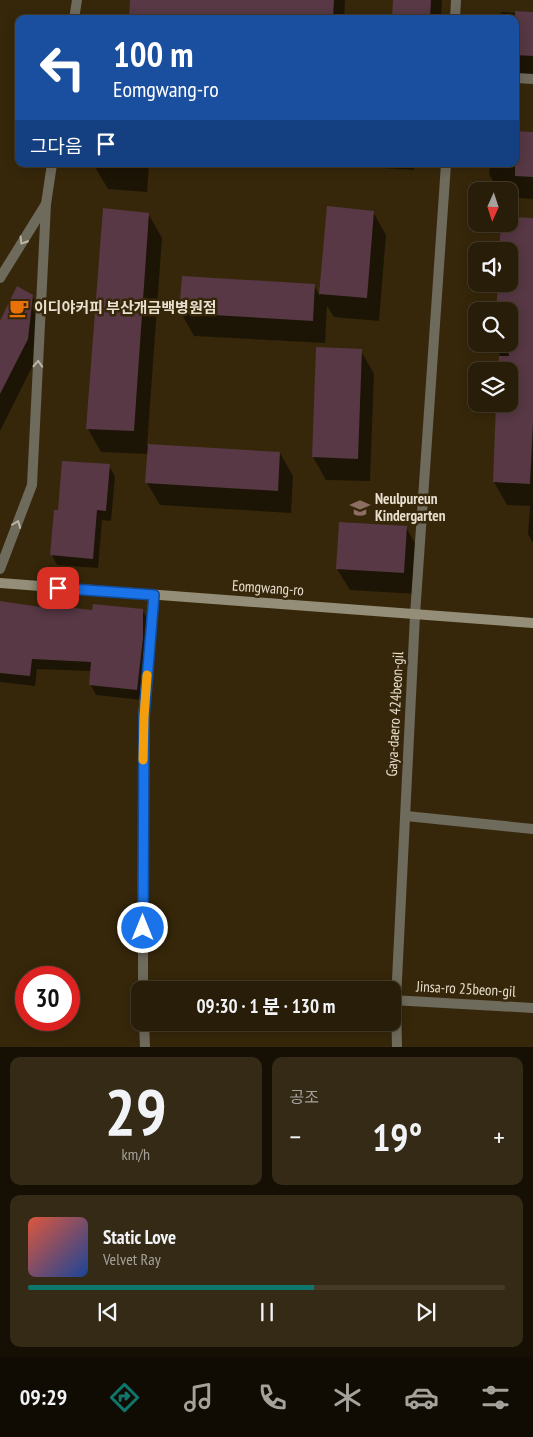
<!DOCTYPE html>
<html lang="ko">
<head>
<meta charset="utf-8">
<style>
	:root { --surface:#281d08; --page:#342a16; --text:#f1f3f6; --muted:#a5a29c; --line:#443b29; --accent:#0f766e }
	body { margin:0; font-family:"PT Sans Narrow","Noto Sans KR",sans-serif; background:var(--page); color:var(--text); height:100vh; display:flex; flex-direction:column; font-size:19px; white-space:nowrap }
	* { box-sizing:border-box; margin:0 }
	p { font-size:16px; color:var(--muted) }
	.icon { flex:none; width:28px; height:28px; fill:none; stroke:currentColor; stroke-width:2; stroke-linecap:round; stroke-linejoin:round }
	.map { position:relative; height:1047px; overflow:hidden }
	.side { display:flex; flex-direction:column; gap:10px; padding:10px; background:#161004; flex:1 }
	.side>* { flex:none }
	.banner { position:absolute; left:15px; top:15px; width:504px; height:152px; border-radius:10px; box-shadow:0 2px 12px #0003,0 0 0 1px var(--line); background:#1a4fa0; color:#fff; overflow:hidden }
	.needle { width:32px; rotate:183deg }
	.tools { position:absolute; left:468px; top:182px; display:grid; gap:10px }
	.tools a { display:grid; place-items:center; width:50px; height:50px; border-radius:10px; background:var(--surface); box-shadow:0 2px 12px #0003,0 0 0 1px var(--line); font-size:25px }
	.speed { position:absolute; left:15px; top:966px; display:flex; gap:10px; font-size:25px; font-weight:700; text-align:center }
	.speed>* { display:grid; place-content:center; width:65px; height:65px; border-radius:50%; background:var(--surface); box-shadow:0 2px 12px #0003,0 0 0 1px var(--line); line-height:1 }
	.speed .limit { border:8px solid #d22; background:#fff; color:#111 }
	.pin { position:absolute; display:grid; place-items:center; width:42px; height:42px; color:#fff; margin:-21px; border-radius:10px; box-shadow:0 2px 8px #0006 }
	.me { position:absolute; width:55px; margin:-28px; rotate:0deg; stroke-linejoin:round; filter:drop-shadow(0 0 4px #0008) }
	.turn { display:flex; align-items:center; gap:18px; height:105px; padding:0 15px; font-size:22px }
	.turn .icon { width:65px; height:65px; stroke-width:2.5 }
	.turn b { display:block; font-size:35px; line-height:42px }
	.then { display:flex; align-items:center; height:48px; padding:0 15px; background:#0003; gap:10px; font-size:19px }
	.big { font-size:38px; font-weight:700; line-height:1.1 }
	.side .widget { flex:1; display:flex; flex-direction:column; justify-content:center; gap:8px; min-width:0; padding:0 18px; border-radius:10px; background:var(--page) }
	.side .dial { align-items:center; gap:0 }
	.dial b { font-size:65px; line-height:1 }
	.song { display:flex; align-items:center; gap:15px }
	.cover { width:60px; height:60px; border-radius:8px; background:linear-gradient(135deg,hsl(10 70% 55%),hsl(220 70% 35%)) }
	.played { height:5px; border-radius:2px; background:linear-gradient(90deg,var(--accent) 60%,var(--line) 60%) }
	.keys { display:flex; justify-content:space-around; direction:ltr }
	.heat { display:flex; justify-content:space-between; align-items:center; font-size:28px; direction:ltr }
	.side .tiles { flex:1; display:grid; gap:10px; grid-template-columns:1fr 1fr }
	.widget:last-child { grid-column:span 2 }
	.trip { position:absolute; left:131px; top:981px; width:270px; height:50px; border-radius:10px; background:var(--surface); box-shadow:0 2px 12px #0003,0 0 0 1px var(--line); font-weight:700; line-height:50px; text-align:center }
	.tab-bar { display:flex; height:80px; justify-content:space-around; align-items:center; background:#100c03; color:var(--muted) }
	.tab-bar .icon { width:35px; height:35px }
	.tab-bar .selected { color:var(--accent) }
	.tab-bar b { font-size:22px; color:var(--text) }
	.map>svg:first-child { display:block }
</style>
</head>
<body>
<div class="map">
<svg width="533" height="1047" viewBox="0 0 533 1047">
	<rect width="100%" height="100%" fill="#36270a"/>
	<g fill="#0007">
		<polygon points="131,0 345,0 344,19 130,19"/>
		<polygon points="395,0 442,0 441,19 394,19"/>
		<polygon points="501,12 533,14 533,74 515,73 515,19 500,19"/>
		<polygon points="515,132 533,133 533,199 509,197 509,191 499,191 489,174 490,164 515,164"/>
		<polygon points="97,164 149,164 147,192 108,189 96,169"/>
		<polygon points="320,164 415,164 414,170"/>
		<polygon points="328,207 373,212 386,235 379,321 334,317 327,306 325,343 194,336 181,313 314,285 320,296"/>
		<polygon points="149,215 162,238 147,446 280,453 293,476 291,513 160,505 147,483 148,454 101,452 88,429"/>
		<polygon points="509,218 533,219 533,543 528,534 530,506 507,505 494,482 498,404 509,404 509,371 499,371 500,344 509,344 509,311 497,311 499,284 509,284 509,251 500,251 502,224 509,224"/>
		<polygon points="32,296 42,314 37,357 0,431 0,324"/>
		<polygon points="361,351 374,374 370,481 326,480 313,457"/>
		<polygon points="109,466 115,476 111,521 102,520 98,568 57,565 52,555 59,512"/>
		<polygon points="406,527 418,549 416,594 350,590 337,569"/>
		<polygon points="0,602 48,610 93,611 142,610 148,620 142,700 96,695 90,684 91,671 37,669 35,686 0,682"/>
	</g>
	<g fill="#573844">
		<polygon points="130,0 334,0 333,19 129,19"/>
		<polygon points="393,0 431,0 430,19 392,19"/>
		<polygon points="515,11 533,12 533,56 515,55"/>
		<polygon points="515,131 533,132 533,177 515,176"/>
		<polygon points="327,206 374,211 367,298 319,294"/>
		<polygon points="103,208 149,213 134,431 86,429"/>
		<polygon points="509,217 533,218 533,422 530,484 493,482 496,404 509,404 509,371 498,371 499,356 509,356 509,311 496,311 498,284 509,284 509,251 499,251 501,224 509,224"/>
		<polygon points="182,276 315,284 313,321 179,313"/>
		<polygon points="17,286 33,295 28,339 0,394 0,321"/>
		<polygon points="316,347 362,349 358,459 312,457"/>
		<polygon points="148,444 280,452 278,491 145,483"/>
		<polygon points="62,461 110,464 106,511 97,510 93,559 50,555 54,510 58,510"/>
		<polygon points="339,522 407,526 404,573 336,569"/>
		<polygon points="0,601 47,608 47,605 92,610 93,604 143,609 143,638 137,690 89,685 91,662 32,659 30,676 0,673"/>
	</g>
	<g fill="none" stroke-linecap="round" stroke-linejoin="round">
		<g stroke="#6e6a5c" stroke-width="10">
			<polyline points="74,19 77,0"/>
			<polyline points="455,19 456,0"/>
			<polyline points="515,78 533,79"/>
			<polyline points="0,278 46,204 52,164"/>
			<polyline points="0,569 32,485 46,204"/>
			<polyline points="406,816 533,829"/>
			<polyline points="142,985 227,990"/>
			<polyline points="143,990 143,717 154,595"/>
			<polyline points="392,1000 533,1008"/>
			<polyline points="144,1022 145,1047"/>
			<polyline points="397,1047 396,1000 415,615 446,164"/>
		</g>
		<polyline stroke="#948e78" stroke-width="10" points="0,583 533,623"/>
	</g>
	<defs><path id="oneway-chevron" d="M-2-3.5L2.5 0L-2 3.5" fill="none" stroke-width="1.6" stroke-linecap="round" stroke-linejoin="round" transform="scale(1.25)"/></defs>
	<g stroke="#bdb6a7">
		<use href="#oneway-chevron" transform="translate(23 241) rotate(122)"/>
		<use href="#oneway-chevron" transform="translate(38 364) rotate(-87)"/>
		<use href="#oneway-chevron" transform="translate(17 524) rotate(-69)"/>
	</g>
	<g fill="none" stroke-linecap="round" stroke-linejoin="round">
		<defs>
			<polyline id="route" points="58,588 154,595 144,717 143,928"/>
		</defs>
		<use href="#route" stroke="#114b97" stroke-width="12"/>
		<use href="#route" stroke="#1a73e8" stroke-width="9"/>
		<polyline stroke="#f59e0b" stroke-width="9" points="143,760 144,717 147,675"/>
	</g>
	<defs>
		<symbol id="cafe-bare" viewBox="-9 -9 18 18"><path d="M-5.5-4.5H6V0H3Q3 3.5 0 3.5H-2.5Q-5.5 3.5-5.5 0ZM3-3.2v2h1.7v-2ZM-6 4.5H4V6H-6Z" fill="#e8710a" stroke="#36270a" stroke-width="2.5" paint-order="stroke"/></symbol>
		<symbol id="school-bare" viewBox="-9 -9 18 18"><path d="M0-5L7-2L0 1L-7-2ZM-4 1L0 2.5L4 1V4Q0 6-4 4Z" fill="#8d6e63" stroke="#36270a" stroke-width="2.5" paint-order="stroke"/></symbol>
	</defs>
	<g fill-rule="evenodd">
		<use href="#cafe-bare" x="5" y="294" width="28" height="28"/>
		<use href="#school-bare" x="346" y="494" width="28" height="28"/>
	</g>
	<g text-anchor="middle" stroke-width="5" stroke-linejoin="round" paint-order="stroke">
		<g font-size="15" font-weight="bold" fill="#e8dfcf" stroke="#36270a" text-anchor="start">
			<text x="34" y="313">이디야커피 부산개금백병원점</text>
			<text x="375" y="504">Neulpureun<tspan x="375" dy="17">Kindergarten</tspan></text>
		</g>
		<g font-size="15" fill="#e8dfcf" stroke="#36270a">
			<text transform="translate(268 588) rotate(4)" y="5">Eomgwang-ro</text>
			<text transform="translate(395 714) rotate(-87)" y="5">Gaya-daero 424beon-gil</text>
			<text transform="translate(466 989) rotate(3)" y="5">Jinsa-ro 25beon-gil</text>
		</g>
	</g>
</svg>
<div class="tools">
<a><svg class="needle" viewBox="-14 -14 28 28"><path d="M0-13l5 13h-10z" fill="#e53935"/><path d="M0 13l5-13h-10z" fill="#a5a29c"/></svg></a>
<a><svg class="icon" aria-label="sound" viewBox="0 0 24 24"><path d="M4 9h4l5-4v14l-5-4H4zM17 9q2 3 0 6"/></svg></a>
<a><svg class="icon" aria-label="search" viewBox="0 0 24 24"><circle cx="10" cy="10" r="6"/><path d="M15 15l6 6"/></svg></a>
<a><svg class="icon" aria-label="layers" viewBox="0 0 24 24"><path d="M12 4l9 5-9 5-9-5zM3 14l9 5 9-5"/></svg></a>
</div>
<div class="speed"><div class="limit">30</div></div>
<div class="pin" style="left:58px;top:588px;background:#d93025"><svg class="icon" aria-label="arrive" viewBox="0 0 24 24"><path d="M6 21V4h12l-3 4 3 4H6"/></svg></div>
<svg class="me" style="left:143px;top:928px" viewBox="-20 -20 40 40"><circle r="17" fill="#1a73e8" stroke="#fff" stroke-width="3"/><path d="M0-11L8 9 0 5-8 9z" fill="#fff"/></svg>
<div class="trip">09:30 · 1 분 · 130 m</div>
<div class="banner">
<div class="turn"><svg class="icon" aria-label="left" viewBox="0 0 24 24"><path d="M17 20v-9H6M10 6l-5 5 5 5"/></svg><div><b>100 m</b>Eomgwang-ro</div></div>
<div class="then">그다음<svg class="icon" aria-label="arrive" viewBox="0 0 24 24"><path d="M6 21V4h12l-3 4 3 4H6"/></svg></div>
</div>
</div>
<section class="side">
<div class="tiles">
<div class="widget dial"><b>29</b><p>km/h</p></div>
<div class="widget"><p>공조</p>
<div class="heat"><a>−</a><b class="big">19°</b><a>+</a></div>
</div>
<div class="widget">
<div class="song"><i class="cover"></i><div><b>Static Love</b><p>Velvet Ray</p></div></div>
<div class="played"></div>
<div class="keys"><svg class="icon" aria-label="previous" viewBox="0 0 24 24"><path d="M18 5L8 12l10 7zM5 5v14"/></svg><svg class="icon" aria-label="pause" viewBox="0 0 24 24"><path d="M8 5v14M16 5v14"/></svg><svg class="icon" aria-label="next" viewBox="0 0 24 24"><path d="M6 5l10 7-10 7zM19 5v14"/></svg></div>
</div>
</div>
</section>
<nav class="tab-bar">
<b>09:29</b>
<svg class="icon selected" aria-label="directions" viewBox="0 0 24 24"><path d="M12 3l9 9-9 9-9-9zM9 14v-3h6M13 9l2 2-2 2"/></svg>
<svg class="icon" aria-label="music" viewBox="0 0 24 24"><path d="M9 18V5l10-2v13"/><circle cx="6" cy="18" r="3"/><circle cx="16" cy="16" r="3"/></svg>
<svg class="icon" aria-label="phone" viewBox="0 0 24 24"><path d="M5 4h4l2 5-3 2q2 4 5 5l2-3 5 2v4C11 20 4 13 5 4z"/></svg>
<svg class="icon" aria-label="climate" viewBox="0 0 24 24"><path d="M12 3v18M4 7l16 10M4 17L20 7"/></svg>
<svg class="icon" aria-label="car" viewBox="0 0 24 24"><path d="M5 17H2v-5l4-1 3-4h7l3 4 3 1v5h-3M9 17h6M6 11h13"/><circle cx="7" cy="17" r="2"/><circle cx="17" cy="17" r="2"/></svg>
<svg class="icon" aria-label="filters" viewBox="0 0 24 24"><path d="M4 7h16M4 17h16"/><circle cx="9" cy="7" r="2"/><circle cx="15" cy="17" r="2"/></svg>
</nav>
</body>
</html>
